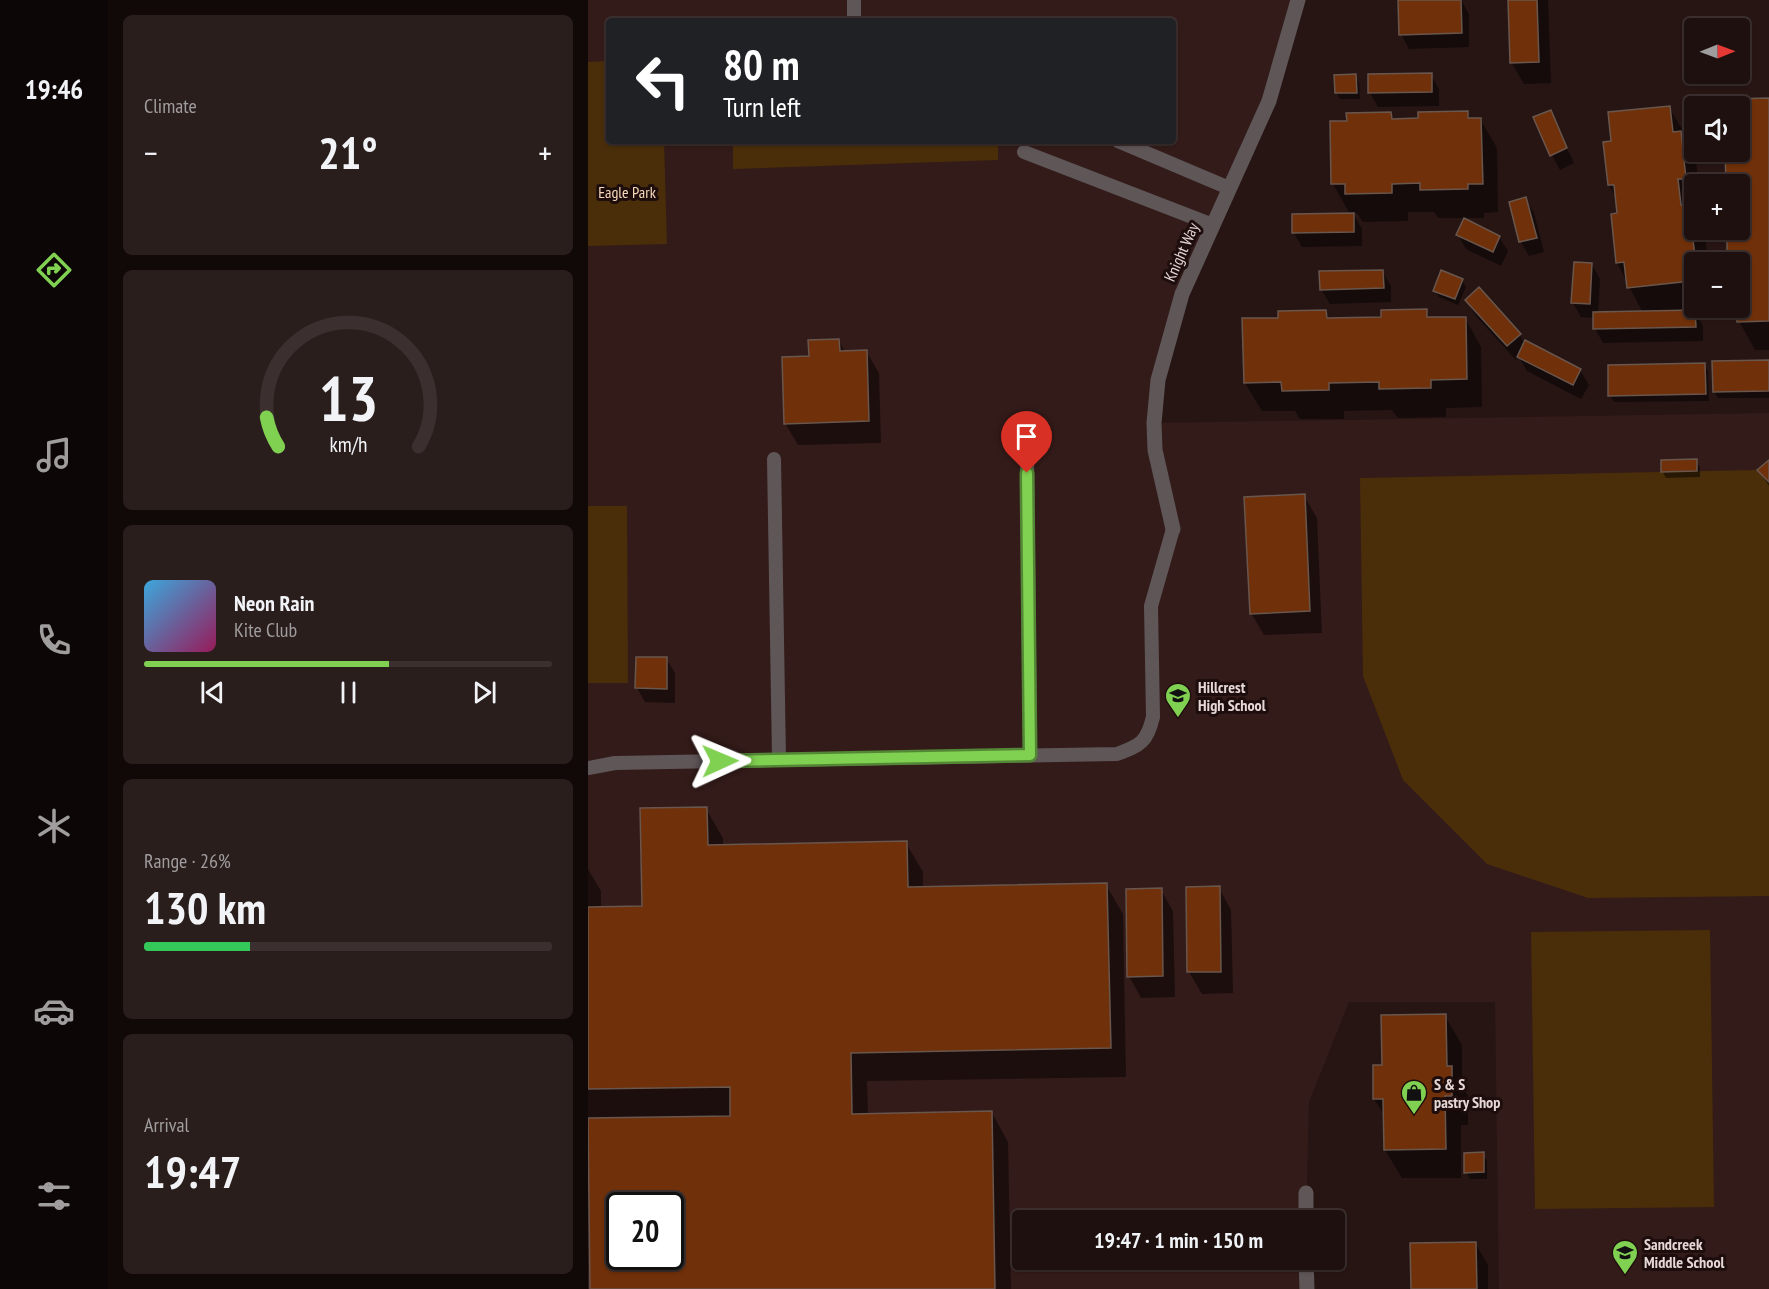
<!DOCTYPE html>
<html lang="en">
<head>
<meta charset="utf-8">
<style>
	:root { --surface:#1d100f; --page:#2a1e1d; --text:#f1f3f6; --muted:#a09d9e; --line:#3b302f; --accent:#80d051 }
	body { margin:0; font-family:"PT Sans Narrow",sans-serif; background:var(--page); color:var(--text); height:100vh; display:flex; flex-direction:column; font-size:22px; white-space:nowrap }
	* { box-sizing:border-box; margin:0 }
	p { font-size:20px; color:var(--muted) }
	.icon { flex:none; width:33px; height:33px; fill:none; stroke:currentColor; stroke-width:2; stroke-linecap:round; stroke-linejoin:round }
	.map { position:relative; flex:1; overflow:hidden }
	.details { display:flex; flex-direction:column; gap:15px; padding:15px; background:#100908; width:480px }
	.details>* { flex:none }
	.top-card { position:absolute; left:18px; top:18px; width:570px; height:126px; border-radius:6px; box-shadow:0 2px 4px #0004,0 0 0 2px var(--line); background:#202124; color:#fff; overflow:hidden }
	.needle { width:39px; rotate:89deg }
	.controls { position:absolute; left:1096px; top:18px; display:grid; gap:12px }
	.controls a { display:grid; place-items:center; width:66px; height:66px; border-radius:6px; background:var(--surface); box-shadow:0 2px 4px #0004,0 0 0 2px var(--line); font-size:30px }
	.speed { position:absolute; left:18px; top:1192px; display:flex; gap:12px; font-size:30px; font-weight:700; text-align:center }
	.speed>* { display:grid; place-content:center; width:78px; height:78px; border-radius:50%; background:var(--surface); box-shadow:0 2px 4px #0004,0 0 0 2px var(--line); line-height:1 }
	.speed .limit { border:3px solid #111; border-radius:9px; background:#fff; color:#111 }
	.pin { position:absolute; display:grid; place-items:center; width:51px; height:51px; color:#fff; margin:-62px -26px; border-radius:50% 50% 50% 0; rotate:-45deg; box-shadow:0 0 6px #0007 }
	.pin .icon { rotate:45deg }
	.me { position:absolute; width:66px; margin:-33px; rotate:89deg; stroke-linejoin:round; filter:drop-shadow(0 0 4px #0008) }
	.turn { display:flex; align-items:center; gap:21px; height:126px; padding:0 18px; font-size:27px }
	.turn .icon { width:78px; height:78px; stroke-width:2.5 }
	.turn b { display:block; font-size:42px; line-height:51px }
	.big { font-size:45px; font-weight:800; line-height:1.1 }
	.details .widget { flex:1; display:flex; flex-direction:column; justify-content:center; gap:9px; min-width:0; padding:0 21px; border-radius:9px; background:var(--page) }
	.details .dial { align-items:center; gap:0 }
	.dial svg { height:156px; overflow:visible; fill:none; stroke:var(--line); stroke-width:7; stroke-linecap:round; text-anchor:middle }
	.dial text { fill:var(--text); stroke:none }
	.song { display:flex; align-items:center; gap:18px }
	.cover { width:72px; height:72px; border-radius:9px; background:linear-gradient(135deg,hsl(200 70% 55%),hsl(330 70% 35%)) }
	.played { height:6px; border-radius:3px; background:linear-gradient(90deg,var(--accent) 60%,var(--line) 60%) }
	.keys { display:flex; justify-content:space-around; direction:ltr }
	.heat { display:flex; justify-content:space-between; align-items:center; font-size:33px; direction:ltr }
	.charge { height:9px; border-radius:4px; background:linear-gradient(90deg,#34c759 26%,var(--line) 0) }
	.trip { position:absolute; left:424px; top:1210px; width:333px; height:60px; border-radius:6px; background:var(--surface); box-shadow:0 2px 4px #0004,0 0 0 2px var(--line); font-weight:800; line-height:60px; text-align:center }
	main { display:flex; flex:1; min-height:0 }
	.tabs { display:flex; flex-direction:column; width:108px; justify-content:space-around; align-items:center; background:#0c0606; color:var(--muted) }
	.tabs .icon { width:42px; height:42px }
	.tabs .active { color:var(--accent) }
	.tabs b { font-size:27px; color:var(--text) }
	.map>svg:first-child { display:block }
</style>
</head>
<body>
<main>
<nav class="tabs">
<b>19:46</b>
<svg class="icon active" aria-label="directions" viewBox="0 0 24 24"><path d="M12 3l9 9-9 9-9-9zM9 14v-3h6M13 9l2 2-2 2"/></svg>
<svg class="icon" aria-label="music" viewBox="0 0 24 24"><path d="M9 18V5l10-2v13"/><circle cx="6" cy="18" r="3"/><circle cx="16" cy="16" r="3"/></svg>
<svg class="icon" aria-label="phone" viewBox="0 0 24 24"><path d="M5 4h4l2 5-3 2q2 4 5 5l2-3 5 2v4C11 20 4 13 5 4z"/></svg>
<svg class="icon" aria-label="climate" viewBox="0 0 24 24"><path d="M12 3v18M4 7l16 10M4 17L20 7"/></svg>
<svg class="icon" aria-label="car" viewBox="0 0 24 24"><path d="M5 17H2v-5l4-1 3-4h7l3 4 3 1v5h-3M9 17h6M6 11h13"/><circle cx="7" cy="17" r="2"/><circle cx="17" cy="17" r="2"/></svg>
<svg class="icon" aria-label="filters" viewBox="0 0 24 24"><path d="M4 7h16M4 17h16"/><circle cx="9" cy="7" r="2"/><circle cx="15" cy="17" r="2"/></svg>
</nav>
<section class="details">
<div class="widget"><p>Climate</p>
<div class="heat"><a>−</a><b class="big">21°</b><a>+</a></div>
</div>
<div class="widget dial"><svg viewBox="0 0 100 80">
<path d="M14 69A42 42 0 1 1 86 69"/>
<path d="M14 69A42 42 0 0 1 8 54" stroke="#80d051"/>
<text x="50" y="56" font-size="32" font-weight="700">13</text>
<text x="50" y="72" font-size="11">km/h</text>
</svg></div>
<div class="widget">
<div class="song"><i class="cover"></i><div><b>Neon Rain</b><p>Kite Club</p></div></div>
<div class="played"></div>
<div class="keys"><svg class="icon" aria-label="previous" viewBox="0 0 24 24"><path d="M18 5L8 12l10 7zM5 5v14"/></svg><svg class="icon" aria-label="pause" viewBox="0 0 24 24"><path d="M8 5v14M16 5v14"/></svg><svg class="icon" aria-label="next" viewBox="0 0 24 24"><path d="M6 5l10 7-10 7zM19 5v14"/></svg></div>
</div>
<div class="widget"><p>Range · 26%</p><b class="big">130 km</b><div class="charge"></div></div>
<div class="widget"><p>Arrival</p><b class="big">19:47</b></div>
</section>
<div class="map">
<svg width="1181" height="1289" viewBox="0 0 1181 1289">
	<rect width="100%" height="100%" fill="#271514"/>
	<path fill="#331b19" fill-rule="evenodd" d="M0,0h710l-29,101 -87,193 -27,129 614,-10v876h-270l-4,-287h-146l-40,100 -3,119h-283v39h283l1,29h-719zM21,21h564v120h-564zM32,1206h50v51h-50z"/>
	<g fill="#4a2e09">
		<polygon points="21,61 21,141 76,141 79,244 0,246 0,62"/>
		<polygon points="145,141 410,141 410,160 145,169"/>
		<polygon points="1169,470 1181,482 1181,896 1000,898 899,864 815,780 775,676 772,478"/>
		<polygon points="0,506 39,506 40,683 0,683"/>
		<polygon points="1122,930 1126,1207 947,1209 943,932"/>
	</g>
	<g fill="#0007" fill-rule="evenodd">
		<polygon points="848,0 873,0 881,14 881,47 821,49 813,34"/>
		<polygon points="921,0 960,0 963,83 936,84 923,62"/>
		<polygon points="843,75 851,89 851,106 790,107 782,93"/>
		<polygon points="767,76 771,83 772,99 752,99 748,92"/>
		<polygon points="1181,100 1181,350 1167,350 1151,321 1152,262 1141,262 1140,239 1148,239 1147,230 1152,230 1152,184 1139,184 1138,152 1152,152 1152,106 1143,106 1143,101"/>
		<polygon points="1081,107 1098,136 1099,144 1108,161 1111,184 1107,184 1107,230 1114,230 1117,235 1120,262 1107,262 1107,308 1119,308 1119,310 1106,311 1115,326 1115,341 1015,343 1007,329 1006,318 993,317 985,303 1004,265 1012,279 1010,314 1055,313 1029,263 1031,215 1029,199 1021,185 1017,144 1025,143"/>
		<polygon points="879,112 883,120 892,119 909,148 910,212 896,213 896,218 850,218 846,212 820,212 820,221 775,222 769,213 765,213 774,229 774,246 714,247 706,233 762,214 745,184 744,123 760,122 803,114 807,121 831,120"/>
		<polygon points="962,112 986,163 972,170 964,155"/>
		<polygon points="937,199 946,213 956,252 941,256 933,242 922,203"/>
		<polygon points="870,235 911,237 920,251 913,266 878,249"/>
		<polygon points="794,271 803,286 803,302 742,304 733,289"/>
		<polygon points="874,280 878,287 870,305 851,297 847,291"/>
		<polygon points="879,300 931,334 937,344 992,370 1001,385 993,399 939,371 931,357 928,360 887,315"/>
		<polygon points="838,311 843,319 877,318 893,347 894,407 858,408 858,417 810,418 804,410 756,411 756,419 712,419 707,411 674,411 657,383 691,319 738,312 742,320 795,319"/>
		<polygon points="251,340 257,352 278,351 291,373 293,443 210,445 197,423"/>
		<polygon points="1181,361 1181,398 1130,398 1126,392"/>
		<polygon points="1116,365 1120,371 1121,401 1026,402 1022,396"/>
		<polygon points="1108,461 1112,467 1112,477 1078,478 1074,471"/>
		<polygon points="1181,462 1181,486 1171,470"/>
		<polygon points="716,496 729,518 734,633 676,635 663,613"/>
		<polygon points="78,658 87,673 87,703 57,702 49,688"/>
		<path d="M118,809l17,29v8l183,-3 17,29v16l183,-3 17,29 3,163 -259,4 1,34 124,-2 16,29 3,147h-420l-3,-171v-249l13,22v17l42,-1zM32,1206h50v51h-50z"/>
		<polygon points="631,888 643,910 645,993 614,994 601,972"/>
		<polygon points="573,890 585,911 587,997 553,998 541,976"/>
		<polygon points="857,1016 874,1045 874,1087 880,1096 880,1125 873,1125 873,1178 814,1178 797,1150 797,1116 786,1099 795,1067"/>
		<polygon points="895,1154 899,1161 899,1179 882,1179 878,1172"/>
		<polygon points="887,1243 900,1265 900,1289 824,1289"/>
	</g>
	<g fill="#703009" stroke="#69564d" stroke-width="1.5" fill-rule="evenodd">
		<polygon points="810,0 873,0 874,33 811,35"/>
		<polygon points="920,0 949,0 951,62 922,63"/>
		<polygon points="844,73 844,92 780,93 780,74"/>
		<polygon points="768,74 769,93 747,93 746,75"/>
		<polygon points="1181,98 1181,321 1149,322 1149,308 1152,308 1152,262 1139,262 1139,238 1146,237 1146,230 1152,230 1152,184 1138,184 1137,152 1152,152 1152,106 1141,106 1141,99"/>
		<polygon points="1082,106 1085,132 1093,131 1098,179 1090,179 1093,205 1101,205 1107,257 1101,257 1103,281 1039,288 1036,262 1028,263 1023,214 1029,213 1026,185 1020,185 1015,142 1023,141 1020,112"/>
		<polygon points="963,110 979,148 962,156 945,117"/>
		<polygon points="880,111 880,118 893,118 895,184 880,184 880,189 832,190 832,183 804,184 804,193 757,194 757,184 743,184 742,121 759,121 758,113 803,112 804,119 830,118 830,112"/>
		<polygon points="938,197 949,238 931,242 921,202"/>
		<polygon points="766,213 766,232 704,233 704,214"/>
		<polygon points="876,218 912,236 905,252 868,235"/>
		<polygon points="986,262 1004,263 1002,304 983,303"/>
		<polygon points="795,270 796,288 732,290 731,271"/>
		<polygon points="853,270 875,279 867,299 845,291"/>
		<polygon points="891,287 933,334 919,346 877,300"/>
		<polygon points="839,309 839,317 878,317 879,379 843,380 843,388 791,389 791,382 741,383 741,390 694,391 693,382 656,383 654,318 690,318 690,311 738,310 739,318 793,317 793,310"/>
		<polygon points="1107,310 1108,327 1005,329 1005,312"/>
		<polygon points="251,339 252,351 279,350 281,421 196,424 194,357 221,356 220,340"/>
		<polygon points="937,340 993,369 985,385 929,357"/>
		<polygon points="1181,360 1181,391 1125,392 1124,361"/>
		<polygon points="1117,363 1118,394 1020,396 1020,365"/>
		<polygon points="1109,459 1109,471 1073,472 1073,460"/>
		<polygon points="1181,460 1181,482 1169,470"/>
		<polygon points="717,494 722,611 662,614 656,497"/>
		<polygon points="48,657 79,657 79,689 47,688"/>
		<path d="M119,807l1,38 199,-4 1,46 199,-4 4,165 -260,5 1,61 140,-3 3,178h-405l-2,-171 142,-2v-29l-142,2v-182l54,-1 -2,-98zM32,1206h50v51h-50z"/>
		<polygon points="632,886 633,972 599,972 598,887"/>
		<polygon points="574,888 575,976 539,977 538,889"/>
		<polygon points="858,1014 859,1066 864,1066 864,1096 857,1096 858,1149 796,1150 795,1099 785,1099 785,1065 794,1065 793,1015"/>
		<polygon points="896,1152 896,1172 876,1173 876,1153"/>
		<polygon points="888,1242 889,1289 823,1289 822,1243"/>
	</g>
	<g fill="none" stroke-linecap="round" stroke-linejoin="round">
		<g stroke="#5f5658" stroke-width="14">
			<polyline points="266,0 266,16"/>
			<polyline points="530,141 641,188"/>
			<polyline points="436,152 625,225"/>
			<polyline points="439,453 442,755"/>
			<polyline points="186,459 191,759"/>
			<path d="M0,768l27,-5 502,-9c24,-9 30,-12 36,-37l-2,-111 22,-77"/>
		</g>
		<g stroke="#5f5658" stroke-width="15">
			<polyline points="585,529 567,450 566,423 570,380 594,294 681,101 710,0"/>
			<polyline points="718,1193 718,1221"/>
			<polyline points="718,1260 719,1289"/>
		</g>
	</g>
	<g fill="none" stroke-linecap="round" stroke-linejoin="round">
		<defs>
			<polyline id="route" points="132,761 442,755 439,473"/>
		</defs>
		<use href="#route" stroke="#538735" stroke-width="15"/>
		<use href="#route" stroke="#80d051" stroke-width="10"/>
	</g>
	<defs>
		<symbol id="school-pin" viewBox="-11 -11 22 30"><path d="M0 17L-7.5 6A9.5 9.5 0 1 1 7.5 6Z" fill="#80d051" stroke="#1d0d0c"/><path d="M0-5L7-2L0 1L-7-2ZM-4 1L0 2.5L4 1V4Q0 6-4 4Z" fill="#111"/></symbol>
		<symbol id="shop-pin" viewBox="-11 -11 22 30"><path d="M0 17L-7.5 6A9.5 9.5 0 1 1 7.5 6Z" fill="#80d051" stroke="#1d0d0c"/><path d="M-5-2.5h2.3a2.7 3.5 0 0 1 5.4 0H5L5.5 6h-11ZM-1.5-2.5h3a1.5 2.3 0 0 0-3 0Z" fill="#111"/></symbol>
	</defs>
	<g fill-rule="evenodd">
		<use href="#school-pin" x="575" y="681" width="30" height="40"/>
		<use href="#shop-pin" x="811" y="1078" width="30" height="40"/>
		<use href="#school-pin" x="1022" y="1238" width="30" height="40"/>
	</g>
	<g text-anchor="middle" stroke-width="6" stroke-linejoin="round" paint-order="stroke">
		<g font-size="16" fill="#f8dabb" stroke="#1d0d0c">
			<text x="39" y="198">Eagle Park</text>
		</g>
		<g font-size="16" fill="#e5d8d7" stroke="#1d0d0c">
			<text transform="translate(593 252) rotate(-66)" y="6">Knight Way</text>
		</g>
		<g font-size="16" font-weight="bold" fill="#e5d8d7" stroke="#1d0d0c" text-anchor="start">
			<text x="610" y="693">Hillcrest<tspan x="610" dy="18">High School</tspan></text>
			<text x="846" y="1090">S &amp; S<tspan x="846" dy="18">pastry Shop</tspan></text>
			<text x="1056" y="1250">Sandcreek<tspan x="1056" dy="18">Middle School</tspan></text>
		</g>
	</g>
</svg>
<div class="controls">
<a><svg class="needle" viewBox="-14 -14 28 28"><path d="M0-13l5 13h-10z" fill="#e53935"/><path d="M0 13l5-13h-10z" fill="#a09d9e"/></svg></a>
<a><svg class="icon" aria-label="sound" viewBox="0 0 24 24"><path d="M4 9h4l5-4v14l-5-4H4zM17 9q2 3 0 6"/></svg></a>
<a>+</a>
<a>−</a>
</div>
<div class="speed"><div class="limit">20</div></div>
<div class="pin" style="left:439px;top:473px;background:#d93025"><svg class="icon" aria-label="arrive" viewBox="0 0 24 24"><path d="M6 21V4h12l-3 4 3 4H6"/></svg></div>
<svg class="me" style="left:132px;top:761px" viewBox="-20 -20 40 40"><path d="M0-17L14 15 0 8-14 15z" fill="#80d051" stroke="#fff" stroke-width="4"/></svg>
<div class="trip">19:47 · 1 min · 150 m</div>
<div class="top-card">
<div class="turn"><svg class="icon" aria-label="left" viewBox="0 0 24 24"><path d="M17 20v-9H6M10 6l-5 5 5 5"/></svg><div><b>80 m</b>Turn left</div></div>
</div>
</div>
</main>
</body>
</html>
